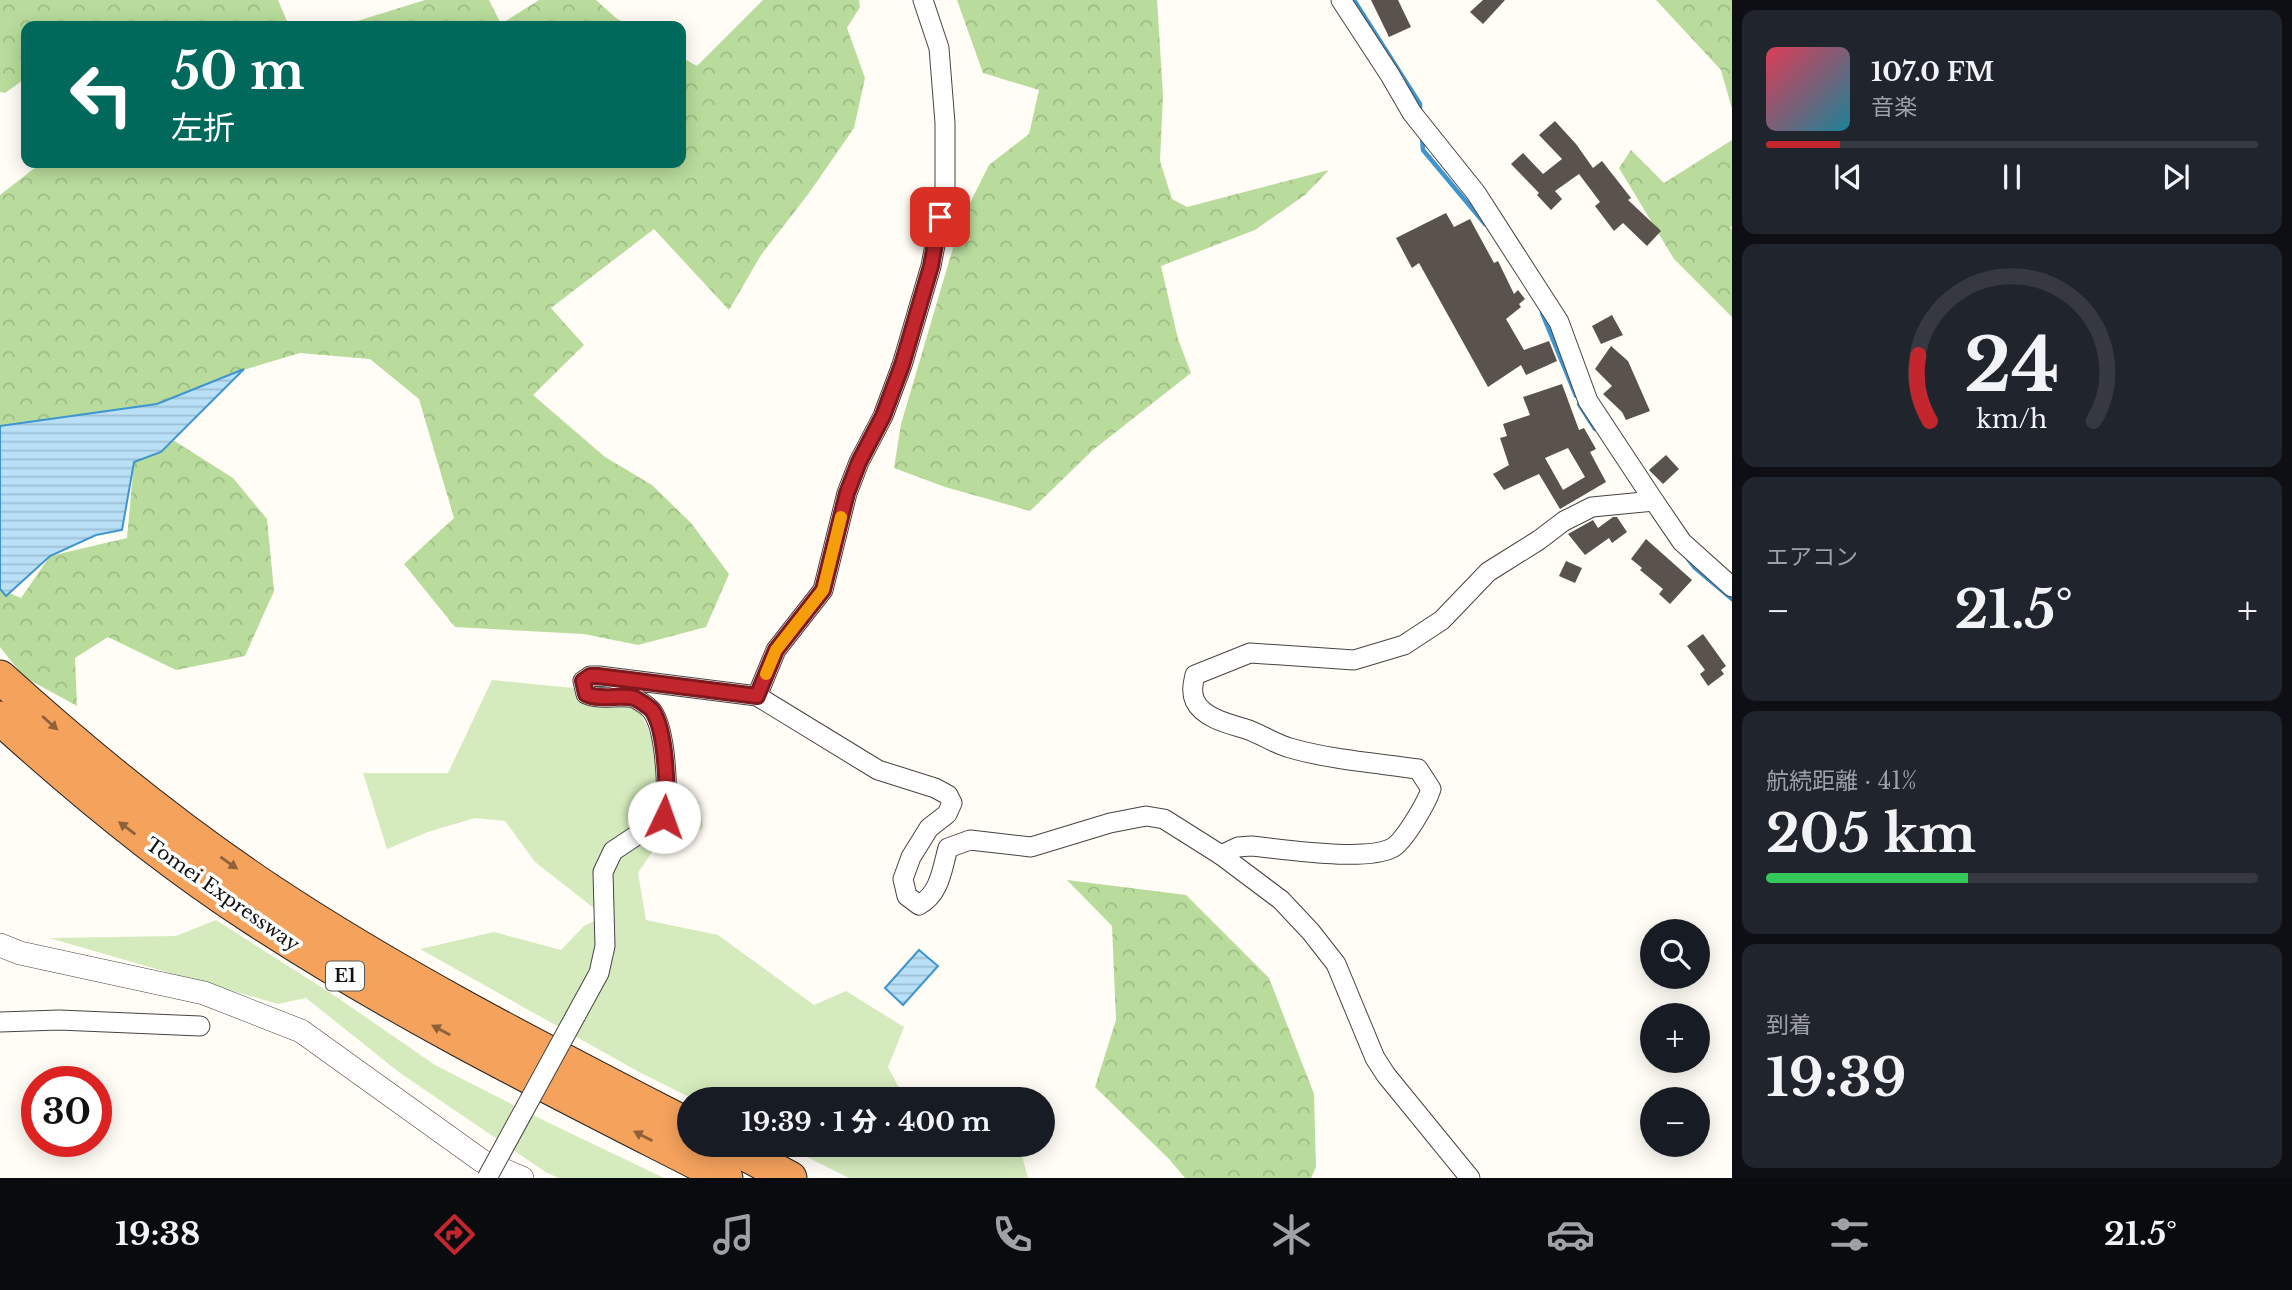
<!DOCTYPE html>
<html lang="ja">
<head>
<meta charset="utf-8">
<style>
	:root { --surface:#171b24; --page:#20242c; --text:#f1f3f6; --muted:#9ea1a6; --line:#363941; --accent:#c4262e }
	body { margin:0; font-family:"Libre Baskerville","Noto Sans JP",serif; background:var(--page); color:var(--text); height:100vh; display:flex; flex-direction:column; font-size:26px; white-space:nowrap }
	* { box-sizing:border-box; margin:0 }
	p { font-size:23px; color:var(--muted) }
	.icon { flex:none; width:38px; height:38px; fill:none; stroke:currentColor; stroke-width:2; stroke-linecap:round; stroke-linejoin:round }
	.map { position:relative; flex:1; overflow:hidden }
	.sheet { display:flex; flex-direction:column; gap:10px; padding:10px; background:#0d0f14; width:560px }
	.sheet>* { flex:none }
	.banner { position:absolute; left:21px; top:21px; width:665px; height:147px; border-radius:14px; box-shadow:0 4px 18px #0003; background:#00695c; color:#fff; overflow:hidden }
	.fabs { position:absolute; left:1640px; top:919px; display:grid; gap:14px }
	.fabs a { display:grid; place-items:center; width:70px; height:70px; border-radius:50%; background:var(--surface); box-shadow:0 4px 18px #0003; font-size:35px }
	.speed { position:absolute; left:21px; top:1066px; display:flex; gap:14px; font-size:35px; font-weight:700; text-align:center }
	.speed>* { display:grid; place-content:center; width:91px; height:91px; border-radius:50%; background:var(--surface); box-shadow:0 4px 18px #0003; line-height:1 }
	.speed .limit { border:10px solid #d22; background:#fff; color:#111 }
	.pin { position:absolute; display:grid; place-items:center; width:60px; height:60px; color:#fff; margin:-30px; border-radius:14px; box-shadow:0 4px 10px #0006 }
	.me { position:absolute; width:77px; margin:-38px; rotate:3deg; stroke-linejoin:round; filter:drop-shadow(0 0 5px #0008) }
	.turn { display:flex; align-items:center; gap:24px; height:147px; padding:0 35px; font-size:32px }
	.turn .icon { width:91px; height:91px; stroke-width:2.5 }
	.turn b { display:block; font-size:49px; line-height:60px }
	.big { font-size:52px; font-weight:800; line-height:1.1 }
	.sheet .widget { flex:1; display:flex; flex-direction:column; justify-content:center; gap:10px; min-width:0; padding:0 24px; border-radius:14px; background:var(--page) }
	.sheet .dial { align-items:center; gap:0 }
	.dial svg { height:182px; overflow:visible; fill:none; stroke:var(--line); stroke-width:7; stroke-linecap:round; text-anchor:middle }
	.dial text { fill:var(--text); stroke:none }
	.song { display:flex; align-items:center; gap:21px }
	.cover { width:84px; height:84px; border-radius:10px; background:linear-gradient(135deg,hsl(350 70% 55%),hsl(190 70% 35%)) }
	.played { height:7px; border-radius:4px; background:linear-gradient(90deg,var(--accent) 15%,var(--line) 15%) }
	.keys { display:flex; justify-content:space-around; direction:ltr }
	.heat { display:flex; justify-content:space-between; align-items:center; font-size:38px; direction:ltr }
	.charge { height:10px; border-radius:5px; background:linear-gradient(90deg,#34c759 41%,var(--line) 0) }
	.trip { position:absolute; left:677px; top:1087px; width:378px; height:70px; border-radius:35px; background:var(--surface); box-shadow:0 4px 18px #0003; font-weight:800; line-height:70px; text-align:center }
	.dock { display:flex; height:112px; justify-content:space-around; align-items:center; background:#090b0e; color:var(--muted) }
	.dock .icon { width:49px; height:49px }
	.dock .on { color:var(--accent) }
	.dock b { font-size:32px; color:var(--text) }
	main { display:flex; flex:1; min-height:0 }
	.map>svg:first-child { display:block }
</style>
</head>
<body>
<main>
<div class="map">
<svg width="1732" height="1178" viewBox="0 0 1732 1178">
	<defs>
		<pattern id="forest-crowns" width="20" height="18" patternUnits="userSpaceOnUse" patternTransform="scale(1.75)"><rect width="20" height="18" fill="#b9dc9c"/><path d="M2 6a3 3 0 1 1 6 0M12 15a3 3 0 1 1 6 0" fill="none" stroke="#9ebc85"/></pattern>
		<pattern id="water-rules" width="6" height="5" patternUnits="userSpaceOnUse" patternTransform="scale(1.75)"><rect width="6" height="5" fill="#b9e0f7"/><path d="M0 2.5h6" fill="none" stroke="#9ebfd3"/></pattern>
	</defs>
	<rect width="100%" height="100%" fill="#fffdf5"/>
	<g fill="#d5ebbd">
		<polygon points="492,680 573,688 640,712 656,747 668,784 699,802 703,827 676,849 654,849 638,873 646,920 718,935 814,1005 846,991 904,1027 888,1067 905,1099 693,1099 639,1072 420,949 494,932 561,950 584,926 604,916 535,862 505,821 475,818 428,832 387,849 363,773 448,773"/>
		<polygon points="216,920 332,994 435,1065 543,1120 664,1178 559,1178 547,1173 400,1073 306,998 278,1004 49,938 176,936"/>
		<polygon points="783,1145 1019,1145 1028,1178 849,1178"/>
	</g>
	<g fill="url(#forest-crowns)">
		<polygon points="0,0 278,0 289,26 26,26 26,78 5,93 0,92"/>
		<polygon points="425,0 489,0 501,24 539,0 596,0 616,18 629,26 341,26"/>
		<polygon points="763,0 859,0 860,7 847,28 865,78 854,128 809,193 761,255 729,310 654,229 551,308 584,345 533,395 605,457 652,485 691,523 729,574 706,627 638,645 584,634 455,627 404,564 454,518 419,399 370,359 300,353 233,373 157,404 0,426 0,195 41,163 681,163 681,57 697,66"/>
		<polygon points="957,0 1157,0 1163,95 1160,161 1172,199 1187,207 1329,170 1305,195 1255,230 1161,266 1178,339 1191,373 1093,450 1030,511 945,487 894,468 901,424 961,221 989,165 1029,134 1039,90 983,73"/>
		<polygon points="1656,0 1732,0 1732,109 1721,70"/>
		<polygon points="1732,140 1732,226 1730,228 1732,229 1732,317 1674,259 1619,168 1631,150 1664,183"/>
		<polygon points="173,440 233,478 267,519 274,591 245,656 176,670 108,637 75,658 77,706 24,677 0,647 0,589 21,598 50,556 127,538 134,462 161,452"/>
		<polygon points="1067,880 1186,895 1269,978 1314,1094 1316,1167 1311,1178 1185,1178 1169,1159 1095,1087 1116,1020 1112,926"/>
	</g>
	<g fill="url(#water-rules)" stroke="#3f96cf" stroke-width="2">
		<polygon points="244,369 161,452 134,462 122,530 96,535 50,556 6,596 0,589 0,426 157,404"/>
		<polygon points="919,950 938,966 903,1005 885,988"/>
	</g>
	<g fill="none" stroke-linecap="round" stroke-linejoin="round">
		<g stroke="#3f96cf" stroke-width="4.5">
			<polyline points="1354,0 1420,104 1420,113"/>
			<polyline points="1422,136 1423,150 1485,224"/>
			<polyline points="1542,313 1576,396"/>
			<polyline points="1579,404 1595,429"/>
			<polyline points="1688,559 1694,567 1732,599"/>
		</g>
	</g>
	<g fill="#5a524d" fill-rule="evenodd">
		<polygon points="1371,0 1398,0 1411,27 1389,37"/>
		<polygon points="1483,0 1505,0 1483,24 1470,12"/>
		<polygon points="1555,121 1576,144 1593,168 1602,161 1631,198 1628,200 1661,231 1647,246 1623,223 1614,231 1595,206 1600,202 1579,174 1555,191 1562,199 1551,210 1537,195 1539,193 1511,164 1523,153 1543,174 1562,159 1539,135"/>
		<polygon points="1446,213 1454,227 1470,219 1494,263 1498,261 1514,294 1518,290 1525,299 1519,304 1521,307 1506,319 1524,350 1549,341 1557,361 1526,375 1521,365 1488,387 1419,263 1412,268 1396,238"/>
		<polygon points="1612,315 1623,335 1601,344 1592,326"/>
		<polygon points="1611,346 1628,361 1650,411 1626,420 1622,412 1603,394 1612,386 1595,369"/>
		<path d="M1562,384l17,46 5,-2 12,21 -6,3 16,30 -46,27 -21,-35 -35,16 -11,-16 16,-9 -9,-27 7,-2 -4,-12 27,-9 -7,-18zM1568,448l17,29 -22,13 -18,-32z"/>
		<polygon points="1666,455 1679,469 1663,484 1649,470"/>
		<polygon points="1613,517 1617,517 1627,532 1612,543 1609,538 1585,555 1568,534 1593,520 1598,528"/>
		<polygon points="1646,539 1692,580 1670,604 1659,594 1663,589 1640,570 1642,568 1631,559"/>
		<polygon points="1566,561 1582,568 1575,583 1559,576"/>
		<polygon points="1703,634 1726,666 1721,670 1724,674 1708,686 1700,674 1705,670 1687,646"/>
	</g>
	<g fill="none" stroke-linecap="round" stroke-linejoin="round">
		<defs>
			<g id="minor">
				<polyline points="1341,0 1390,75 1412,113 1476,193 1559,322 1588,401 1654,501 1682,542 1732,587"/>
				<polyline points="757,696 776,650 823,590 847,493 859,462 883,416 902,365 931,266 945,192 945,123 939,48 923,0"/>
				<path d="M1221,855l17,-8 13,-1c33,3 114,16 141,2 12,-6 35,-46 39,-59l-13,-20c-42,-6 -86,-9 -128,-21 -15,-4 -29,-14 -44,-19 -17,-5 -43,-11 -51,-28 -4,-9 -2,-17 0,-26l55,-22 104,7 50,-15 38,-25 46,-48 51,-32 25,-19 28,-14 62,-6"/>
				<path d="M576,1015l23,-42 6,-27 -2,-74 10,-21 51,-34c5,-22 2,-87 -12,-106 -3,-4 -13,-11 -18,-13 -15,-4 -33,3 -48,-4l-3,-13 7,-5h9l158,20 121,74 57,18 13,7 4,8 -5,11 -18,14 -18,29 -8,22 4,17 12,9c21,-11 23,-36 29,-57l22,-8 61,7 79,-24 36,-7 18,3 57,36 60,45 30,32 25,32 39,94 11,17 84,103"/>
				<polyline points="0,1022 59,1020 200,1026"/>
			</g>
			<polyline id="tertiary" points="0,945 20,953 204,993 301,1031 482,1161 522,1178"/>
			<g id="motorway">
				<path d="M0,677c85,77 173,149 269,213 134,89 278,162 421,236"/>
				<path d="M0,718c80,73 162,141 253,200 151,99 313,178 473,260"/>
				<polyline points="726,1144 790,1178"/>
			</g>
		</defs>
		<use href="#minor" stroke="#444" stroke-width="21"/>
		<use href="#tertiary" stroke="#444" stroke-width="24"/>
		<use href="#motorway" stroke="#222" stroke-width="35"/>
		<use href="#minor" stroke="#fff" stroke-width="19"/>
		<use href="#tertiary" stroke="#fff" stroke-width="23"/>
		<use href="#motorway" stroke="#f5a25d" stroke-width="33"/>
		<defs>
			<polyline id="minor-bridge" points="487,1178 576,1015"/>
		</defs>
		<use href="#minor-bridge" stroke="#444" stroke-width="21" stroke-linecap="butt"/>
		<use href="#minor-bridge" stroke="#fff" stroke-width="19"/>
	</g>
	<defs><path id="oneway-solid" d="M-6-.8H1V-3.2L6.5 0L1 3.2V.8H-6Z" transform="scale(1.75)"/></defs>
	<g fill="#8e613b">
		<use href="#oneway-solid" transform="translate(50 723) rotate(42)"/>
		<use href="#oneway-solid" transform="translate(127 828) rotate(-143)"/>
		<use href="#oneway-solid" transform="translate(229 863) rotate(35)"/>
		<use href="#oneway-solid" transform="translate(441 1030) rotate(-152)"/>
		<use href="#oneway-solid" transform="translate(643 1136) rotate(-153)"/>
	</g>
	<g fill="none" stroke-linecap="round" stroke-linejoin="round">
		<defs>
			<path id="route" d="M664,817c5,-22 2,-88 -12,-107 -3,-3 -13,-10 -18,-12 -15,-4 -33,3 -48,-4l-3,-13 7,-5h8l159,20 19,-46 47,-60 24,-97 12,-31 24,-46 19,-51 29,-99 9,-49"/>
		</defs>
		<use href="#route" stroke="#7f191e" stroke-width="18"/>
		<use href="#route" stroke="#c4262e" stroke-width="12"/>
		<polyline stroke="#f59e0b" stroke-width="12" points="766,674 776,650 823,590 841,517"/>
	</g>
	<g text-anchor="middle" stroke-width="7" stroke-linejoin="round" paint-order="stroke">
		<rect fill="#fff" stroke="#585858" stroke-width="2" x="326" y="961.5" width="38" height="29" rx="5"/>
		<g font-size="18" font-weight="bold" fill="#111">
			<text x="345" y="982">E1</text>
		</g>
		<g font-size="19" fill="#111" stroke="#fff">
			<text transform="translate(223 894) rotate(35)" y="7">Tomei Expressway</text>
		</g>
	</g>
</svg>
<div class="fabs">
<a><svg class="icon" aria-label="search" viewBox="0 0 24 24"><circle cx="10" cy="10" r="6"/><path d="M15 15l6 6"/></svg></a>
<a>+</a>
<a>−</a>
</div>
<div class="speed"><div class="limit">30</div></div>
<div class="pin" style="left:940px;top:217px;background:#d93025"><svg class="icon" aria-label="arrive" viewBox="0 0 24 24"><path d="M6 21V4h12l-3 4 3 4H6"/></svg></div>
<svg class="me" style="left:664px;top:817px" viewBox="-20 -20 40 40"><circle r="19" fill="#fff"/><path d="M0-13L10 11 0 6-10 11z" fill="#c4262e"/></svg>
<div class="trip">19:39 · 1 分 · 400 m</div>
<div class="banner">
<div class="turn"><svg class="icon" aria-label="left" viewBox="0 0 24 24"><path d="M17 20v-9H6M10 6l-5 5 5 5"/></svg><div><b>50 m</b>左折</div></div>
</div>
</div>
<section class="sheet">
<div class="widget">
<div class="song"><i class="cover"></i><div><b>107.0 FM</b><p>音楽</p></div></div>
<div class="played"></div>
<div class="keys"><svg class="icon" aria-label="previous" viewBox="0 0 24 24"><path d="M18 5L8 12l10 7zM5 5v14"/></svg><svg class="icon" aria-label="pause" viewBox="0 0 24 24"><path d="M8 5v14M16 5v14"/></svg><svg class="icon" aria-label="next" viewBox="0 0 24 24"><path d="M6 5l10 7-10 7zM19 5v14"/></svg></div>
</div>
<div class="widget dial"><svg viewBox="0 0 100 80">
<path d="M14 69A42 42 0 1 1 86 69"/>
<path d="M14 69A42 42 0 0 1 9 40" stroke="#c4262e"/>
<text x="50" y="56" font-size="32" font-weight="700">24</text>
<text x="50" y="72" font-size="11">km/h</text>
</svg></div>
<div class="widget"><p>エアコン</p>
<div class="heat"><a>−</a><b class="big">21.5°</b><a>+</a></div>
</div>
<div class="widget"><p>航続距離 · 41%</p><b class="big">205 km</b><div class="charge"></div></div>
<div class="widget"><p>到着</p><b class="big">19:39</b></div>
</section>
</main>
<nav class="dock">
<b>19:38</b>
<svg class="icon on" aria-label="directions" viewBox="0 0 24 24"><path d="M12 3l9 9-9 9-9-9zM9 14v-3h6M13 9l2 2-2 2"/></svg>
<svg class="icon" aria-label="music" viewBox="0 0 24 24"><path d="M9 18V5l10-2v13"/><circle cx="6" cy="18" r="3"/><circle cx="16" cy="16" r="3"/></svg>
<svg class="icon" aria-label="phone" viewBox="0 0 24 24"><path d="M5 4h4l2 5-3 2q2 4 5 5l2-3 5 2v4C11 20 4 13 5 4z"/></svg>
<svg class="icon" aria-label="climate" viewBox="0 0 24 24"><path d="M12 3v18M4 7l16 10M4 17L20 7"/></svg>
<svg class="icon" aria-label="car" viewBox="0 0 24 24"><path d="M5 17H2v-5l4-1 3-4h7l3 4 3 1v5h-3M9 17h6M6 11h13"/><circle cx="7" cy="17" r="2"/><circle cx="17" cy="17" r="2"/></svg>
<svg class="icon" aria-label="filters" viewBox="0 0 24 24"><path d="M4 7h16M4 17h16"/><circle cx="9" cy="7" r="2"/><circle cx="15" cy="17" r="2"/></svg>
<b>21.5°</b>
</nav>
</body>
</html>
